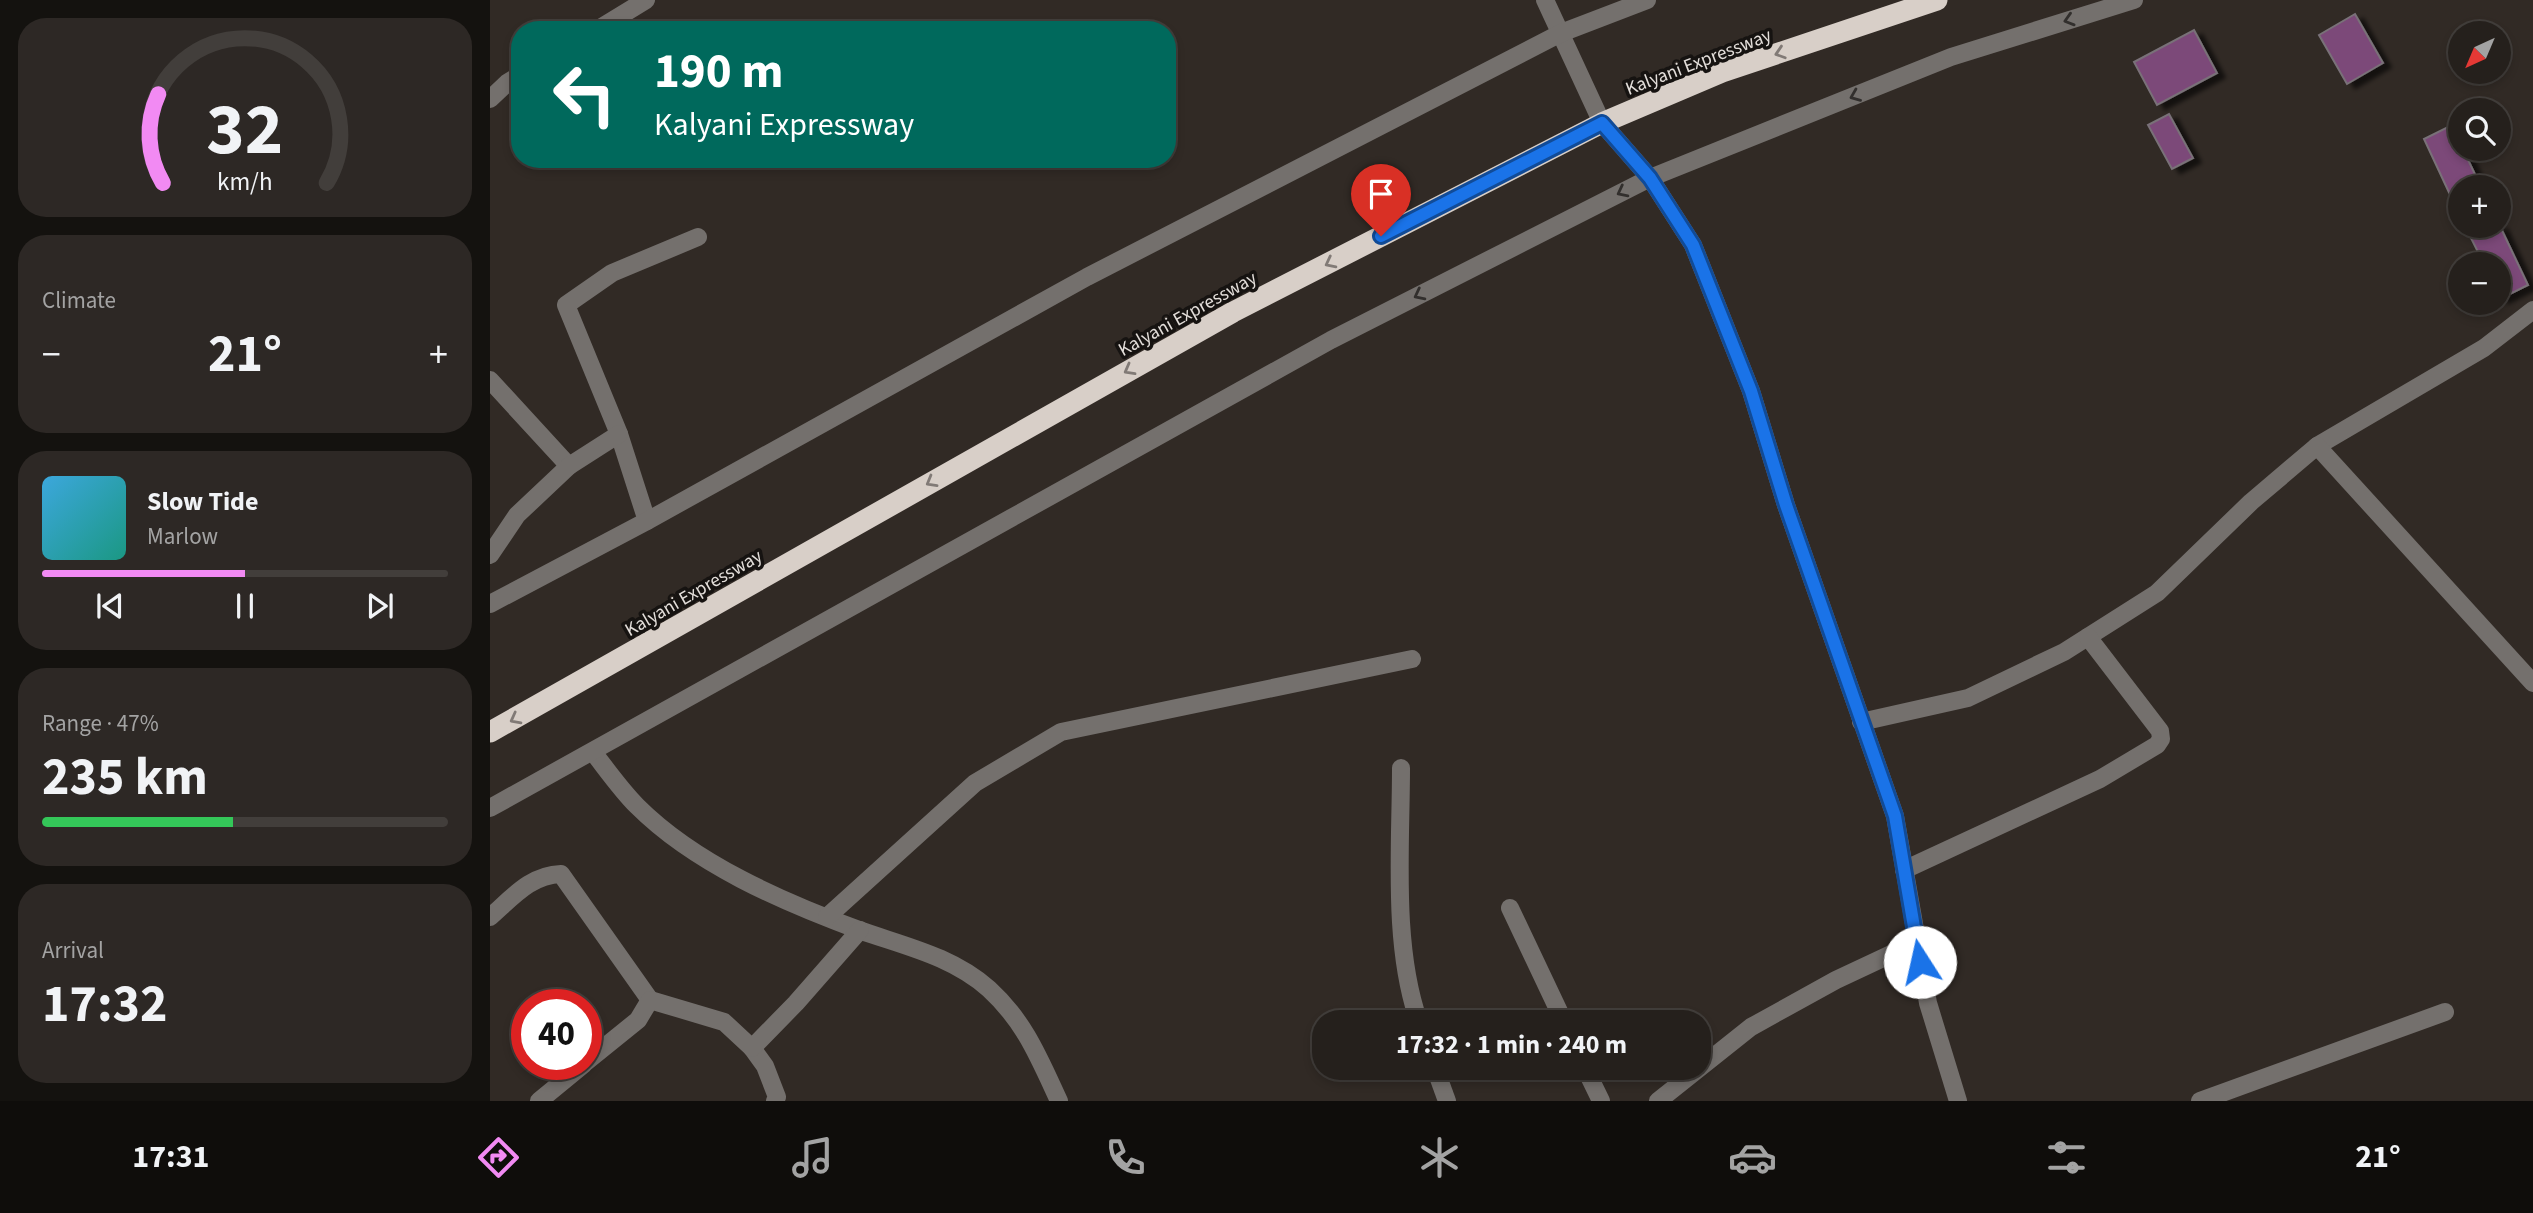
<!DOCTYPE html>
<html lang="en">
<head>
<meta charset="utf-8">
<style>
	:root { --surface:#25201c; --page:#2d2825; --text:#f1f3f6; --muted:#a3a3a3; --line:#423e3b; --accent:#f28af3 }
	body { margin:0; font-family:"Source Sans 3",sans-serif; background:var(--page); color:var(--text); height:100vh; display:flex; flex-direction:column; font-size:26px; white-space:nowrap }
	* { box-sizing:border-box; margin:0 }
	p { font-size:23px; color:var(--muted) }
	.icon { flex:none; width:38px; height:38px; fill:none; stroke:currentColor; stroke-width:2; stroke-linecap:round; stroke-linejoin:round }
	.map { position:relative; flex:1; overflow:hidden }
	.panel { display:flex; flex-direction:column; gap:18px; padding:18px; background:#14120f; width:490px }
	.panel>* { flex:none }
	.top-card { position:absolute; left:21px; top:21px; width:665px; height:147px; border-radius:28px; box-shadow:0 4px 10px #0003,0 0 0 2px var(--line); background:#00695c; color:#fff; overflow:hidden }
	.needle { width:46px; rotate:224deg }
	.fabs { position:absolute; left:1958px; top:21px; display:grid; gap:14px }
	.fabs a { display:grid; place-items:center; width:63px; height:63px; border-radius:50%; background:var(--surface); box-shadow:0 4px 10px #0003,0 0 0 2px var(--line); font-size:35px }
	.speed { position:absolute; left:21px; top:989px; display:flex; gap:14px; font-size:35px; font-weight:700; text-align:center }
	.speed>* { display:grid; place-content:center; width:91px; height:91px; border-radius:50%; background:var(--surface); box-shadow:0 4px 10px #0003,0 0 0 2px var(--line); line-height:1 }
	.speed .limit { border:10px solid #d22; background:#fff; color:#111 }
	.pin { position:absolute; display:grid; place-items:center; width:60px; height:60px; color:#fff; margin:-72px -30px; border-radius:50% 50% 50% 0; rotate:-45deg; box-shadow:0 0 7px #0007 }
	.pin .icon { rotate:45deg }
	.me { position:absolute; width:77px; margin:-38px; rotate:350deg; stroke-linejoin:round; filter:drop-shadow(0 0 5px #0008) }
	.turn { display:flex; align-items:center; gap:24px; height:147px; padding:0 28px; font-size:32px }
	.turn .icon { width:91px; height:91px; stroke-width:2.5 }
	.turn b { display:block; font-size:49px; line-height:60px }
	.big { font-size:52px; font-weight:700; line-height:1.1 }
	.panel .card { flex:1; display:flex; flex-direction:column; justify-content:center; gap:10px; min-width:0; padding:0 24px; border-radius:28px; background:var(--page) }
	.panel .dial { align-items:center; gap:0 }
	.dial svg { height:182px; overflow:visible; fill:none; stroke:var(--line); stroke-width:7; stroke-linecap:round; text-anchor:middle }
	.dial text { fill:var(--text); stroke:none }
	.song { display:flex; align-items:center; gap:21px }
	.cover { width:84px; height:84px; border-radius:10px; background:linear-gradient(135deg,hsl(200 70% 55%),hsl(170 70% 35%)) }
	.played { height:7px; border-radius:4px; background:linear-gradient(90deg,var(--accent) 50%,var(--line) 50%) }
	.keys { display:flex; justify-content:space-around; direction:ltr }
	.heat { display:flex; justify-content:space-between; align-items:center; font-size:38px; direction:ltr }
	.charge { height:10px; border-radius:5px; background:linear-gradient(90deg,#34c759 47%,var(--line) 0) }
	.trip { position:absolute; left:822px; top:1010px; width:399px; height:70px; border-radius:28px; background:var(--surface); box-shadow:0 4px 10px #0003,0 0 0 2px var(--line); font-weight:700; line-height:70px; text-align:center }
	.dock { display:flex; height:112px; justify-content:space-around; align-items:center; background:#0f0d0b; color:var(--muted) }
	.dock .icon { width:49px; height:49px }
	.dock .on { color:var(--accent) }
	.dock b { font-size:32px; color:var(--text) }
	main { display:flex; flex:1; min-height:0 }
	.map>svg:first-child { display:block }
</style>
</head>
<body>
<main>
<section class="panel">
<div class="card dial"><svg viewBox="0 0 100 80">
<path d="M14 69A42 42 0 1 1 86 69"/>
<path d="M14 69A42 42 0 0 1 12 30" stroke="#f28af3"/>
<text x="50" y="56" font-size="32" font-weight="700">32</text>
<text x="50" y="72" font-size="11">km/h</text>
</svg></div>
<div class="card"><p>Climate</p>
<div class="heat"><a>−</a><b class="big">21°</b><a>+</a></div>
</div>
<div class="card">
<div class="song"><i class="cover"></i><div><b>Slow Tide</b><p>Marlow</p></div></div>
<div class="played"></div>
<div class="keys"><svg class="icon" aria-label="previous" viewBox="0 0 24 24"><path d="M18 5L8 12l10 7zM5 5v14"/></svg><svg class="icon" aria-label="pause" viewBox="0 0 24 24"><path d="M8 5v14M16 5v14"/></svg><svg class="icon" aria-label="next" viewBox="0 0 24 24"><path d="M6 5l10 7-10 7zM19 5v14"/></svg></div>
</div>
<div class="card"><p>Range · 47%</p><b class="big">235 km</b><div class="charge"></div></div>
<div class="card"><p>Arrival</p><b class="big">17:32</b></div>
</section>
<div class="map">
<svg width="2043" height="1101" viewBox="0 0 2043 1101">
	<defs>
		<filter id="shadow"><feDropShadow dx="8" dy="4.5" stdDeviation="2" flood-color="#0009"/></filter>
	</defs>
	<rect width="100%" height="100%" fill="#312a25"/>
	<g fill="#7c4a79" stroke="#797178" stroke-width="2" filter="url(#shadow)">
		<polygon points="1865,14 1893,63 1857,84 1829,35"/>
		<polygon points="1704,30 1727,73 1667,105 1644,62"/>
		<polygon points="1679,114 1703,158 1682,169 1658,125"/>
		<polygon points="1962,125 1970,143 1970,149 1973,149 1991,187 1970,187 1970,216 1934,139"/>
		<polygon points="2009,224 2038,285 2010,299 2009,264 1994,264 1975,226 2009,226"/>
	</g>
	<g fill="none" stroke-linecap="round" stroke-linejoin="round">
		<g stroke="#74706d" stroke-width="18">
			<polyline points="1055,0 1112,123 1160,178 1203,245 1261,391 1296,505 1405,816 1438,1003 1468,1101"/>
			<polyline points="107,30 156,0"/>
			<polyline points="0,99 17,83 30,75"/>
			<polyline points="0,380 79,466"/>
			<polyline points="1827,446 1994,348 2043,310"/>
			<polyline points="157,521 129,434 76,305 122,273 208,237"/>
			<polyline points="0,555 27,515 79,466 129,434"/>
			<polyline points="0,604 157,521 597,277 1071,33 1157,0"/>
			<polyline points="1371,722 1478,698 1574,652 1667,593 1761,502 1827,446 2043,683"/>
			<path d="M103,752c14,18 28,38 44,54 58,58 146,96 222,124 45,16 93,26 130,59 36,33 50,69 70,112"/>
			<path d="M911,768c0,79 -9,178 18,254"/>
			<polyline points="0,808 841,340 1160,178 1461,57 1644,0"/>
			<polyline points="1414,870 1610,779 1667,745 1671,739 1670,731 1598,637"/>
			<polyline points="1020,908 1074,1022"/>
			<path d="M0,917c22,-19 40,-42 71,-43l89,126"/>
			<polyline points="337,917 485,783 571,732 922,659"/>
			<polyline points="262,1048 275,1066 287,1097 285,1101"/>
			<polyline points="96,1062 148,1020 160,1000 234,1022 262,1048 306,1003 370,930"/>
			<polyline points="945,1068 957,1101"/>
			<polyline points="1095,1068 1111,1101"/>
			<polyline points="49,1101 94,1064"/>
			<polyline points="1168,1101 1261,1027 1346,980 1427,942"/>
			<polyline points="1710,1101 1955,1012"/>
		</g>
		<polyline stroke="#d8cfc8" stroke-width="21" points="0,732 743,312 1112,123 1232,72 1447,0"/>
	</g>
	<defs><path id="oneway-chevron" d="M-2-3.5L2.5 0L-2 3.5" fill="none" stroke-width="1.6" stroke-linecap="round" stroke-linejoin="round" transform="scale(1.75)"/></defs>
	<g stroke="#322f2d">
		<use href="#oneway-chevron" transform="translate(1579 20) rotate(163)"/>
		<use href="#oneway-chevron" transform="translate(1365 96) rotate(158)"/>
		<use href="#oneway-chevron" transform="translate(1132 192) rotate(153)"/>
		<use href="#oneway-chevron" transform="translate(929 295) rotate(153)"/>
	</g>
	<g stroke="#817a76">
		<use href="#oneway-chevron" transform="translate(1290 53) rotate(162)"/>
		<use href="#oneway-chevron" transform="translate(840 263) rotate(153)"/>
		<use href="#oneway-chevron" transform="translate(639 370) rotate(151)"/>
		<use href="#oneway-chevron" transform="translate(441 482) rotate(150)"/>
		<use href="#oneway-chevron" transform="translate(25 719) rotate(152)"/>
	</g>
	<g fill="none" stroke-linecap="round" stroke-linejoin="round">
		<defs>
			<polyline id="route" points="891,236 1112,123 1160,178 1203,245 1261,391 1296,505 1405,816 1430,962"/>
		</defs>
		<use href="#route" stroke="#114b97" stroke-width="18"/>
		<use href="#route" stroke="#1a73e8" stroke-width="12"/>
	</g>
	<g text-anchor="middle" stroke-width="7" stroke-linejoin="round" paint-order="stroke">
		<g font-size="19" fill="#e3deda" stroke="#161311">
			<text transform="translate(1208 61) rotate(-21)" y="7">Kalyani Expressway</text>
			<text transform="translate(697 313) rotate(-29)" y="7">Kalyani Expressway</text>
			<text transform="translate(203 592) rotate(-30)" y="7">Kalyani Expressway</text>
		</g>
	</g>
</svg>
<div class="fabs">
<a><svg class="needle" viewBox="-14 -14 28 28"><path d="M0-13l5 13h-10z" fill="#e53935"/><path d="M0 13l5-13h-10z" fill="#a3a3a3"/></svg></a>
<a><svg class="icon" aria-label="search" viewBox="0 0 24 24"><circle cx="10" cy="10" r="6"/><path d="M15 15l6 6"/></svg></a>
<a>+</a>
<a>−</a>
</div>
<div class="speed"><div class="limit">40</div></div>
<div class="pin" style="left:891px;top:236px;background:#d93025"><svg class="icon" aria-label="arrive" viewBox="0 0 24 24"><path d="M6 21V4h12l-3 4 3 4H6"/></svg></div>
<svg class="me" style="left:1430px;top:962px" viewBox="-20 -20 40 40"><circle r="19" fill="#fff"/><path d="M0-13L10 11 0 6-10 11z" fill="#1a73e8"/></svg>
<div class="trip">17:32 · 1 min · 240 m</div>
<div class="top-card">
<div class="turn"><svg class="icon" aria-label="left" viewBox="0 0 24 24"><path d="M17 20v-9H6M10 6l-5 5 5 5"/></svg><div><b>190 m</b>Kalyani Expressway</div></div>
</div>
</div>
</main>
<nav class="dock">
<b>17:31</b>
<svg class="icon on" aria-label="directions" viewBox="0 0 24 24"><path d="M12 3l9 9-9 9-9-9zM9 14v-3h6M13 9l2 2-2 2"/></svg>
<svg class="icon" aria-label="music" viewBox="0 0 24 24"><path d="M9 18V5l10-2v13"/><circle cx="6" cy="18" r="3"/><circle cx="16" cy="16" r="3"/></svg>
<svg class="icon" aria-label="phone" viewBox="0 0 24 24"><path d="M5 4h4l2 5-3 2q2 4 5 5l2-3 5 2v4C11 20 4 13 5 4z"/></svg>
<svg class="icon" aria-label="climate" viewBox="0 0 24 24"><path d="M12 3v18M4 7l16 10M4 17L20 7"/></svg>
<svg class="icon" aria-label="car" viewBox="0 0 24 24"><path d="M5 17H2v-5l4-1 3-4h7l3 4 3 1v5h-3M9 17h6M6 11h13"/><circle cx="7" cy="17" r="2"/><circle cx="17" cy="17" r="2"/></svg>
<svg class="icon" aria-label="filters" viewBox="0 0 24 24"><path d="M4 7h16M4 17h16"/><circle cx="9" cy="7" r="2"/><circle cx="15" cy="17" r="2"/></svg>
<b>21°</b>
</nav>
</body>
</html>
